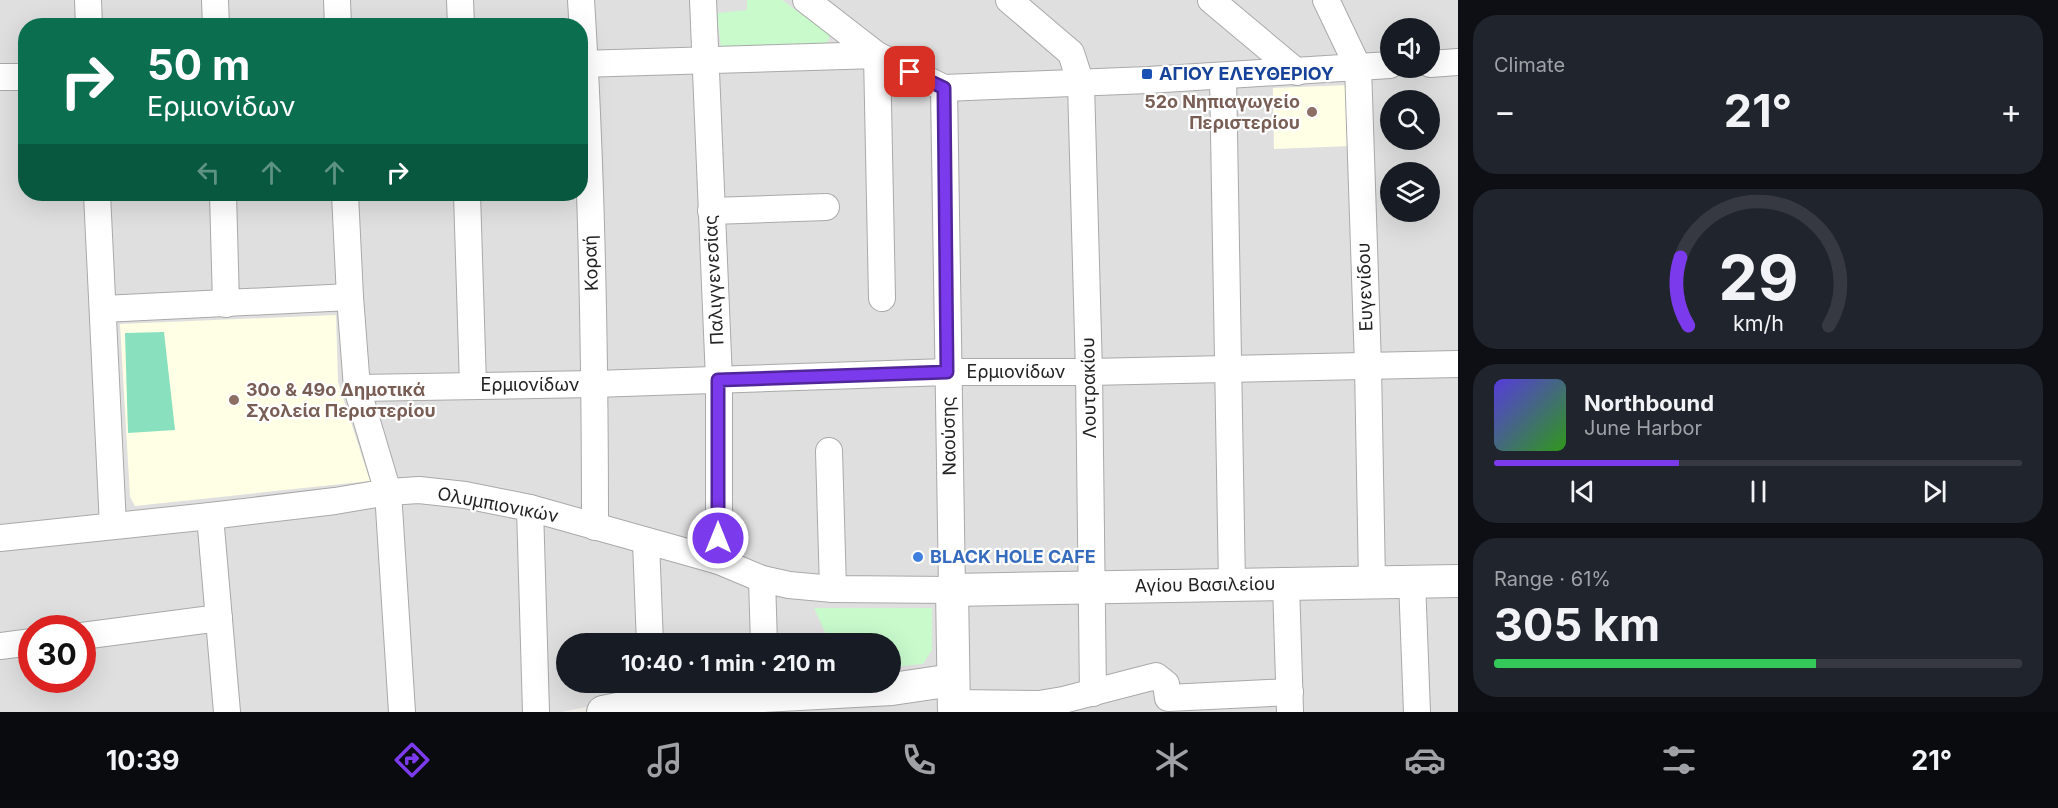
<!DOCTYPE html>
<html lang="en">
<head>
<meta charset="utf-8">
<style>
	:root { --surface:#171b24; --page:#20242c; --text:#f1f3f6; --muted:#9ea1a6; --line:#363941; --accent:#7c3aed }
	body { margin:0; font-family:Inter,sans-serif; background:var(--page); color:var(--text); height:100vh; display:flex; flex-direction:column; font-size:22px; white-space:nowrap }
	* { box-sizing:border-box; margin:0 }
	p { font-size:20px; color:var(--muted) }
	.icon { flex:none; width:33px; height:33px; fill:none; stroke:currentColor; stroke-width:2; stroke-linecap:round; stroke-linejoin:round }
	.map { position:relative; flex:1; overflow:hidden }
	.panel { display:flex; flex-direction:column; gap:15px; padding:15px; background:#0d0f14; width:600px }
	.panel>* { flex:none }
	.banner { position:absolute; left:18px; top:18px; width:570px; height:183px; border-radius:24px; box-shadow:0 6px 24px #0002; background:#0b6e4f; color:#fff; overflow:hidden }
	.controls { position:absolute; left:1380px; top:18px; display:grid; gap:12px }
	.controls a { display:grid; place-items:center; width:60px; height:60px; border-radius:50%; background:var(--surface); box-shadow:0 6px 24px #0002; font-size:30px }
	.speed { position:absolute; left:18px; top:615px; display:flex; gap:12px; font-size:30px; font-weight:700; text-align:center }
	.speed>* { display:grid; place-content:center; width:78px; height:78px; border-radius:50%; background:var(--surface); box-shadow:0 6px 24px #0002; line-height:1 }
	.speed .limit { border:9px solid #d22; background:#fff; color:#111 }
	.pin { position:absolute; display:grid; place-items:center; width:51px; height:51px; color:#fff; margin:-26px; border-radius:12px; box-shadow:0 3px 9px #0006 }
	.me { position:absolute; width:66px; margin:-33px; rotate:0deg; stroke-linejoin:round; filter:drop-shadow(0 0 4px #0008) }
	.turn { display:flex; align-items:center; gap:21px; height:126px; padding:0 30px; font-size:27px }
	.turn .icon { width:78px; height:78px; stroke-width:2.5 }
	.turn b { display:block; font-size:42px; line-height:51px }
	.lanes { display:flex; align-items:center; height:57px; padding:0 30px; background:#0003; justify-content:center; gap:30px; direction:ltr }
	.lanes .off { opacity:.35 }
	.big { font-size:45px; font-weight:700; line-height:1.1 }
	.panel .tile { flex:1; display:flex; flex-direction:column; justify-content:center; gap:9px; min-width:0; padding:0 21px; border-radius:24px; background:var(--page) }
	.panel .dial { align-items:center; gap:0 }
	.dial svg { height:156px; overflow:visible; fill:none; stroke:var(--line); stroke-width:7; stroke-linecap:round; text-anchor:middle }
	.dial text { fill:var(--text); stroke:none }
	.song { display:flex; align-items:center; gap:18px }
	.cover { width:72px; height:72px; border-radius:9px; background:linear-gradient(135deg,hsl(250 70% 55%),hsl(110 70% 35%)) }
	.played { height:6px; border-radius:3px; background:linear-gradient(90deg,var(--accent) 35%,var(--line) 35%) }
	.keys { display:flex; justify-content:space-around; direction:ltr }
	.heat { display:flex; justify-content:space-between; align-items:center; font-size:33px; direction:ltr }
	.charge { height:9px; border-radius:4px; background:linear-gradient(90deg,#34c759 61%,var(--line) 0) }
	.trip { position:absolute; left:556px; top:633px; width:345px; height:60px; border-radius:30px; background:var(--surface); box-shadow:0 6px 24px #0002; font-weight:700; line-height:60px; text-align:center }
	.tabs { display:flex; height:96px; justify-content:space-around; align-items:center; background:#090b0e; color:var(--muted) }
	.tabs .icon { width:42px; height:42px }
	.tabs .selected { color:var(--accent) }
	.tabs b { font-size:27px; color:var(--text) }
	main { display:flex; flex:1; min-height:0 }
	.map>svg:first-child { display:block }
</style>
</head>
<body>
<main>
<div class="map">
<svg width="1458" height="712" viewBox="0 0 1458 712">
	<rect width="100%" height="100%" fill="#f2efe9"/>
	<g fill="#e0dfdf" fill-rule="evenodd">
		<path d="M0,0h1458v55l-28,2v-29h-40v31l-445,23 -2,582 -18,13 -34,4v-37h-324v38l314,1 -249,15 -71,14h-561zM26,26h554v168h-554zM32,628h50v52h-50z"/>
		<path d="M1458,70v642h-809l295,-17 6,-597zM1390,100h40v40h-40zM1390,172h40v40h-40z"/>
	</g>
	<g fill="#ffffe5">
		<polygon points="1350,85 1352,146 1274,149 1273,88"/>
		<polygon points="336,315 338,382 370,481 135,506 130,497 120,324"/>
	</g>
	<g fill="#c8facc">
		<polygon points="747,0 782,0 830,35 827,44 721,48 717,13 747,10"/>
		<polygon points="814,608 932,608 932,650 923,664 891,667 891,644 830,643"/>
	</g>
	<polygon fill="#88e0be" points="164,332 175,430 128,433 125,333"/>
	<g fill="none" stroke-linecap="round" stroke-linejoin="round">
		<defs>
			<g id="minor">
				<polyline points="88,0 89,26"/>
				<polyline points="215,0 216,26"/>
				<polyline points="337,0 338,26"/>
				<polyline points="460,0 461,26"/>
				<path d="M581,0c11,175 14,352 14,527"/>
				<polyline points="703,0 719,380 719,561"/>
				<polyline points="806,0 877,55 944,88 1148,80 1390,65"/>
				<polyline points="1009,0 1071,53 1081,84 1089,372 1093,693"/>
				<polyline points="1211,0 1297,72"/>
				<polyline points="1326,0 1358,67 1368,366 1372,582"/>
				<polyline points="580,64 877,55 882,298"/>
				<polyline points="1430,64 1458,62"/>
				<polyline points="1223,76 1232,585"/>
				<polyline points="0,77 26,77"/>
				<polyline points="97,194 113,526"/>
				<polyline points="223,194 226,304"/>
				<polyline points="345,194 350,297 357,388 388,492 402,712"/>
				<polyline points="467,194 473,385"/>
				<polyline points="711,211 826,207"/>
				<polyline points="103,309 350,297"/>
				<polyline points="357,388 595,384 947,372 1089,372 1458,364"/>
				<polyline points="829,451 833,589"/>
				<polyline points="530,508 536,712"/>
				<polyline points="210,516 227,712"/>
				<polyline points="0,538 210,516 335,501 388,492 419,490 465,495 530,508 719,561 762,579 789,585 833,589 952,590 944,88"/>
				<polyline points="646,542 650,644"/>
				<polyline points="762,579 764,644"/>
				<polyline points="1412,581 1417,712"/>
				<polyline points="1286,584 1290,712"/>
				<polyline points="82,636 219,618"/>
				<polyline points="0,646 32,642"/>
				<polyline points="954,703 1039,704 1063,700 1156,676 1166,684 1168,698 1290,692"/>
			</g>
			<g id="tertiary">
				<polyline points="603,712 652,702 892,689 953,680"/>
				<polyline points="954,712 952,590 1458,581"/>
			</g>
		</defs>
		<use href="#minor" stroke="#a9a9a9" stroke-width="28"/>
		<use href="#tertiary" stroke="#a9a9a9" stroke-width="34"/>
		<use href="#minor" stroke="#fff" stroke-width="26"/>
		<use href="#tertiary" stroke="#fff" stroke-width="32"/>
	</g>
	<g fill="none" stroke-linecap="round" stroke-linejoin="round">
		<defs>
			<polyline id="route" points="718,538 718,380 947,372 944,88 910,72"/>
		</defs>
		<use href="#route" stroke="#51269a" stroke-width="15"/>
		<use href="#route" stroke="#7c3aed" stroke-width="10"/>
	</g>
	<rect fill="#1a4fb4" stroke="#fff" stroke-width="2" x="1141" y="68" width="12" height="12" rx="3"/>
	<g fill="#8d6e63" stroke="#fff" stroke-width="2">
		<circle cx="1312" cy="112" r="6"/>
		<circle cx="234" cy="400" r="6"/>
	</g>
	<circle fill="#3f7fe0" stroke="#fff" stroke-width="2" cx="918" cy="557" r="6"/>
	<g text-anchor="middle" stroke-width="4.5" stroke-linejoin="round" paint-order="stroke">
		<g font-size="18" font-weight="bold" fill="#164399" stroke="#fff" text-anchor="start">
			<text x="1159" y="80">ΑΓΙΟΥ ΕΛΕΥΘΕΡΙΟΥ</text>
		</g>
		<g font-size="18" font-weight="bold" fill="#785e54" stroke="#fff" text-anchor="end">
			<text x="1300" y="108">52ο Νηπιαγωγείο<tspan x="1300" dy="21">Περιστερίου</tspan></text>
			<text x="246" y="396" text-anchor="start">30ο &amp; 49ο Δημοτικά<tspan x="246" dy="21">Σχολεία Περιστερίου</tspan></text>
		</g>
		<g font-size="18" fill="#222" stroke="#fff">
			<text transform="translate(591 263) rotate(-92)" y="6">Κοραή</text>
			<text transform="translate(714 280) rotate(-93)" y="6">Παλιγγενεσίας</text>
			<text transform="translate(1365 287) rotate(-92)" y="6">Ευγενίδου</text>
			<text x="1016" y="378">Ερμιονίδων</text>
			<text x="530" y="391">Ερμιονίδων</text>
			<text transform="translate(1089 388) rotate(-91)" y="6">Λουτρακίου</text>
			<text transform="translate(949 436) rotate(-91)" y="6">Ναούσης</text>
			<text transform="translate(498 505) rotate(11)" y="6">Ολυμπιονικών</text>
			<text transform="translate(1205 585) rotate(-1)" y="6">Αγίου Βασιλείου</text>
		</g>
		<g font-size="18" font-weight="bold" fill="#366cbe" stroke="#fff" text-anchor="start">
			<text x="930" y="563">BLACK HOLE CAFE</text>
		</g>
	</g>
</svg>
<div class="controls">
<a><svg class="icon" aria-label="sound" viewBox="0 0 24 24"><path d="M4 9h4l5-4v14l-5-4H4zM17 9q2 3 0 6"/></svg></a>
<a><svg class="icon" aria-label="search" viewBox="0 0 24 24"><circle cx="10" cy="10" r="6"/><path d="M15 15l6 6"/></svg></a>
<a><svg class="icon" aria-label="layers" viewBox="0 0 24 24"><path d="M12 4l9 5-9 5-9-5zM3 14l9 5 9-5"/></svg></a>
</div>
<div class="speed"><div class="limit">30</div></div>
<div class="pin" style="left:910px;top:72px;background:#d93025"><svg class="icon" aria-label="arrive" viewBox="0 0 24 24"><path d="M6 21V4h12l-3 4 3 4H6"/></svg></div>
<svg class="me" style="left:718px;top:538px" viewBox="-20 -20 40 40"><circle r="17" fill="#7c3aed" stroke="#fff" stroke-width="3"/><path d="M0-11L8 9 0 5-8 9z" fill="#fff"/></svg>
<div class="trip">10:40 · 1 min · 210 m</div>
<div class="banner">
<div class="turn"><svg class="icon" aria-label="right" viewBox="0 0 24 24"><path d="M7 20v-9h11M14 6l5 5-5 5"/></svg><div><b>50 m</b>Ερμιονίδων</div></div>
<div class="lanes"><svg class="icon off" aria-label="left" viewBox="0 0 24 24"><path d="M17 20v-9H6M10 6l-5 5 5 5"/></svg><svg class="icon off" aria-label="ahead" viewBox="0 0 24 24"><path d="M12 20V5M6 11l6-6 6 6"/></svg><svg class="icon off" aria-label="ahead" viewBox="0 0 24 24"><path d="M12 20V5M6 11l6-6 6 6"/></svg><svg class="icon" aria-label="right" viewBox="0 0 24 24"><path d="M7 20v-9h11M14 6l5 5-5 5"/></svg></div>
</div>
</div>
<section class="panel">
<div class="tile"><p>Climate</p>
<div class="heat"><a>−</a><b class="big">21°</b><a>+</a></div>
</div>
<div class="tile dial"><svg viewBox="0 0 100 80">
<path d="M14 69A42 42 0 1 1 86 69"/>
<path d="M14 69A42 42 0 0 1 10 34" stroke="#7c3aed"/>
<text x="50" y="56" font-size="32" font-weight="700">29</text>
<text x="50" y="72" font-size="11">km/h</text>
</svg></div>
<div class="tile">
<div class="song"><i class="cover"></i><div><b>Northbound</b><p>June Harbor</p></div></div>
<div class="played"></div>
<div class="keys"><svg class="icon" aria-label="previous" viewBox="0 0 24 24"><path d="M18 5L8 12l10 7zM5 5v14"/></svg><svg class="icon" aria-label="pause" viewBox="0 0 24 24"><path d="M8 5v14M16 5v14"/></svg><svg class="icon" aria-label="next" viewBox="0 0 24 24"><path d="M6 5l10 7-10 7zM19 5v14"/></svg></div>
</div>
<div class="tile"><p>Range · 61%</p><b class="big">305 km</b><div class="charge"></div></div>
</section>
</main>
<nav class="tabs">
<b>10:39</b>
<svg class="icon selected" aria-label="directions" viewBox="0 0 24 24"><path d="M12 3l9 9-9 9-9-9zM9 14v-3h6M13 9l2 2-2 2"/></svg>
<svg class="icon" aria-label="music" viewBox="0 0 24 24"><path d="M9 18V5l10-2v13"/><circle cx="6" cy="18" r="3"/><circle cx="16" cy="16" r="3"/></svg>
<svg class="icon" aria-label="phone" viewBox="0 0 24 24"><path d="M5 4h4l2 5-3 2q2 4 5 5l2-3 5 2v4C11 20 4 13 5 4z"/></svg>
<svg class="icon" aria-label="climate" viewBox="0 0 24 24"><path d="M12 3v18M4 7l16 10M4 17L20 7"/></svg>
<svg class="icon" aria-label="car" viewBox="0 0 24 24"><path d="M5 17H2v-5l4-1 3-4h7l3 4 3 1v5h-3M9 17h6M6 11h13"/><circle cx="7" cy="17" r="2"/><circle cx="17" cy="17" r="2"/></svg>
<svg class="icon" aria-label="filters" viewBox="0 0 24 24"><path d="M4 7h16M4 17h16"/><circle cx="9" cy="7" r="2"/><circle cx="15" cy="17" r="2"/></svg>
<b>21°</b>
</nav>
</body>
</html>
